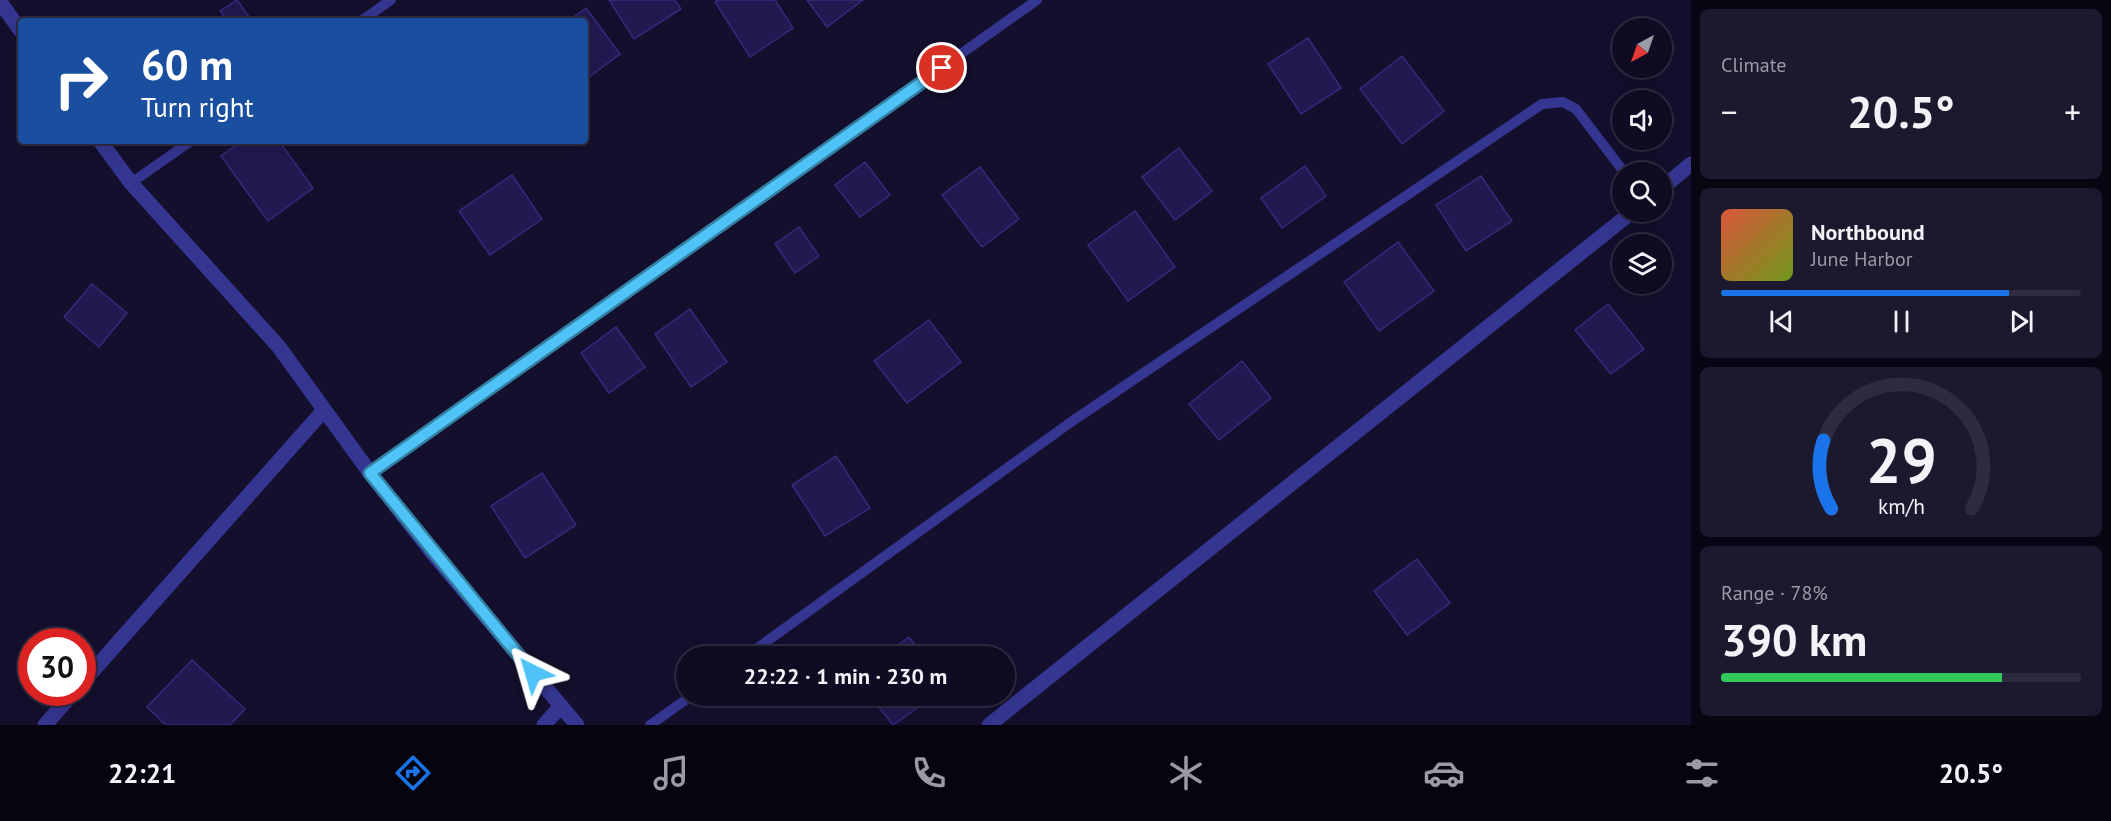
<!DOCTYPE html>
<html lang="en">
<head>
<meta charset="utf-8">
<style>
	:root { --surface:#0e0b22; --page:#1c192f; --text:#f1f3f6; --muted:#9b9ba5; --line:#2e2b40; --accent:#1a73e8 }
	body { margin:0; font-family:"PT Sans",sans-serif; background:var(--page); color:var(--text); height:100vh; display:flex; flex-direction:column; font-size:22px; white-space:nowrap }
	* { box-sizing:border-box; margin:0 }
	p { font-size:20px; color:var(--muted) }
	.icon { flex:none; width:33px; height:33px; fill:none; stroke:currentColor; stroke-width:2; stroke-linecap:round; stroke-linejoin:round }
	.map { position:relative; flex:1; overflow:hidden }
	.sheet { display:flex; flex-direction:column; gap:9px; padding:9px; background:#080613; width:420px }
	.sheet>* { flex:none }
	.banner { position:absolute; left:18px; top:18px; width:570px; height:126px; border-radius:6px; box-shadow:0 6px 24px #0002,0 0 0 2px var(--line); background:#1a4fa0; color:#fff; overflow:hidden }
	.needle { width:39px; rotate:220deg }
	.fabs { position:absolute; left:1612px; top:18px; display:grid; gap:12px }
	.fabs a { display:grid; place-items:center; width:60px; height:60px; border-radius:50%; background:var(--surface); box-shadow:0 6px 24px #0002,0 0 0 2px var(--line); font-size:30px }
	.speed { position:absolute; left:18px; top:628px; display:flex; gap:12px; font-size:30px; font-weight:700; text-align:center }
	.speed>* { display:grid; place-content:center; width:78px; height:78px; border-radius:50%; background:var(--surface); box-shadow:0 6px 24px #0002,0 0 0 2px var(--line); line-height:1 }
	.speed .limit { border:9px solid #d22; background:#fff; color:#111 }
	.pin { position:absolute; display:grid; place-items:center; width:51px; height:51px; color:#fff; margin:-26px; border:3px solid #fff; border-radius:50%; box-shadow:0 2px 6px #0007 }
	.me { position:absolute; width:66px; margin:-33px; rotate:320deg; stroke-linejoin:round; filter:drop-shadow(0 0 4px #0008) }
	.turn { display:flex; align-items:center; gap:21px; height:126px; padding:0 24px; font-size:27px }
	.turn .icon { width:78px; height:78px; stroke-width:2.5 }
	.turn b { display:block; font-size:42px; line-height:51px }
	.big { font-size:45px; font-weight:700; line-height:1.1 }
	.sheet .card { flex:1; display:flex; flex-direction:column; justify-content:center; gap:9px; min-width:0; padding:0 21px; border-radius:9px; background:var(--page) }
	.sheet .dial { align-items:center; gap:0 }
	.dial svg { height:156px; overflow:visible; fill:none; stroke:var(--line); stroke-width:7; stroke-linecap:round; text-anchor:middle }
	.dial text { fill:var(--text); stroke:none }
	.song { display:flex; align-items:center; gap:18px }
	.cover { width:72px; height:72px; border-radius:9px; background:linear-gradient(135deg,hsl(10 70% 55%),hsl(80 70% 35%)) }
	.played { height:6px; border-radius:3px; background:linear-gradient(90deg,var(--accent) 80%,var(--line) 80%) }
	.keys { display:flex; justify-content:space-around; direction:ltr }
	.heat { display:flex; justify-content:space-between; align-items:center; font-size:33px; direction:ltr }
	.charge { height:9px; border-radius:4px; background:linear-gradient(90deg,#34c759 78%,var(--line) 0) }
	.trip { position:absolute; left:676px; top:646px; width:339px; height:60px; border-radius:30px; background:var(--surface); box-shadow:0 6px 24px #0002,0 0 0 2px var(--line); font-weight:700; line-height:60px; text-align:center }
	.tab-bar { display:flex; height:96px; justify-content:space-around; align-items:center; background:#06040e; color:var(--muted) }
	.tab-bar .icon { width:42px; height:42px }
	.tab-bar .active { color:var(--accent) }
	.tab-bar b { font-size:27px; color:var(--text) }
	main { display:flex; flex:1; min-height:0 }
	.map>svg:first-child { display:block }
</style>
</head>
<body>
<main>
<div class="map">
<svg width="1691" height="725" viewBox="0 0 1691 725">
	<rect width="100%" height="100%" fill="#130f2d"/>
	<g fill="#221950" stroke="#36297f" stroke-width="1.5">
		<polygon points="237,0 252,21 227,21 220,11"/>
		<polygon points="609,0 675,0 681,9 634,39"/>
		<polygon points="718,0 775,0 793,28 750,57 715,2"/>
		<polygon points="807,0 863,0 827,27"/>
		<polygon points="586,8 620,54 585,80 585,21 568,21"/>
		<polygon points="1308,38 1341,88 1301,114 1268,64"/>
		<polygon points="1402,56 1444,111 1402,144 1360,89"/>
		<polygon points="242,141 279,141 313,188 268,221 221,156"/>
		<polygon points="1179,148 1212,191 1175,220 1142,177"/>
		<polygon points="865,162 890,195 860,217 835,185"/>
		<polygon points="1305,166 1326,196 1282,228 1261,198"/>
		<polygon points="980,167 1019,219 982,247 942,195"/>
		<polygon points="512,175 542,219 490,255 459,211"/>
		<polygon points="1481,176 1512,221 1466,251 1436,205"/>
		<polygon points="1135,211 1175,267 1128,301 1088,245"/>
		<polygon points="799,227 819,256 795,273 775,244"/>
		<polygon points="1398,242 1434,291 1379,331 1344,282"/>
		<polygon points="92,284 127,313 99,347 64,317"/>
		<polygon points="1608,304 1644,349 1611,374 1575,330"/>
		<polygon points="690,309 727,362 691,387 655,334"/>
		<polygon points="929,320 961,362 907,403 874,361"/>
		<polygon points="616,327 645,367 609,393 581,353"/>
		<polygon points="1242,361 1271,398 1219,440 1189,404"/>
		<polygon points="836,456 870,508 825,536 792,485"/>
		<polygon points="542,473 576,525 525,558 491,506"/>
		<polygon points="1417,559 1450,603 1407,635 1374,591"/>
		<polygon points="909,637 924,657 881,657"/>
		<polygon points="818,645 825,657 803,657 801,655"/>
		<polygon points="192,660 245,709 230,725 166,725 147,707"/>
		<polygon points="870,696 934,696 893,725"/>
	</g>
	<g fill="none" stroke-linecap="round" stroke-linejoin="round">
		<g stroke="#353691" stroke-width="10">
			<polyline points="361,21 391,0"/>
			<polyline points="131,183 191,141"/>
			<polyline points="370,473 1037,0"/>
			<polyline points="745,657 1071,422 1542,104 1563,102 1576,109 1624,172"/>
			<polyline points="650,725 691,696"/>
		</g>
		<g stroke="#353691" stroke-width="15">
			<polyline points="0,2 21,31"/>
			<polyline points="100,141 131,183 279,347 370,473 434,555 577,725"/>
			<polyline points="1662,188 1691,164"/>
			<polyline points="82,683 324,410"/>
			<polyline points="45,725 73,693"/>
			<polyline points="544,725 561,706"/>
			<polyline points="989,725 1632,212"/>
		</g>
	</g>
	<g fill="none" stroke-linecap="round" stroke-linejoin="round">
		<defs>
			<polyline id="route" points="533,673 370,473 942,68"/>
		</defs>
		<use href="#route" stroke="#337fa1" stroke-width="15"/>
		<use href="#route" stroke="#4fc3f7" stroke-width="10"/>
	</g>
</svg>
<div class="fabs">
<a><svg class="needle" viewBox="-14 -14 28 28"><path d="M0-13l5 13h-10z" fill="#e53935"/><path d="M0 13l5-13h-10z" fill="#9b9ba5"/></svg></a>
<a><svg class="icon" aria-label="sound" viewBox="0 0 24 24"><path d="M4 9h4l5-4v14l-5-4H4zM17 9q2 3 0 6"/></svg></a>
<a><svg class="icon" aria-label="search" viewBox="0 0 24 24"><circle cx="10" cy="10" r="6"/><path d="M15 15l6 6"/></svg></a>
<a><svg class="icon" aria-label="layers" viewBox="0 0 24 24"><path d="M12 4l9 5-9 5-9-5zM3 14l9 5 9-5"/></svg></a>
</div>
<div class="speed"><div class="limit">30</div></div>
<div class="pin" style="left:942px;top:68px;background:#d93025"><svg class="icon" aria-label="arrive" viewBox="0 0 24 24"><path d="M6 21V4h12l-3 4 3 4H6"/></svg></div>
<svg class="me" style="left:533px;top:673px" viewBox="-20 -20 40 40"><path d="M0-17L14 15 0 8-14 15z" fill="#4fc3f7" stroke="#fff" stroke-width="4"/></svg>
<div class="trip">22:22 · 1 min · 230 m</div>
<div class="banner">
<div class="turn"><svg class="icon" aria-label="right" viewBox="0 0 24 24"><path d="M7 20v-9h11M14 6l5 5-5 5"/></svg><div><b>60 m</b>Turn right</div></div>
</div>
</div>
<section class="sheet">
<div class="card"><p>Climate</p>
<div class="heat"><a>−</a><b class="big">20.5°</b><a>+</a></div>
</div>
<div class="card">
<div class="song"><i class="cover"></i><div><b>Northbound</b><p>June Harbor</p></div></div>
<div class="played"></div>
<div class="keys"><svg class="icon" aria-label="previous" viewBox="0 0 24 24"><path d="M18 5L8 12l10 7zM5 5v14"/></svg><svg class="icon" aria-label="pause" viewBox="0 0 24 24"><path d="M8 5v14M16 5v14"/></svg><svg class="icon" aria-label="next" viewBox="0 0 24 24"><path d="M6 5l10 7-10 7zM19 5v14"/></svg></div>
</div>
<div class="card dial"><svg viewBox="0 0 100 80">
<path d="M14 69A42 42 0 1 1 86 69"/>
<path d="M14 69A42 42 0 0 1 10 34" stroke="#1a73e8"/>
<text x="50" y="56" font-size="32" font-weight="700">29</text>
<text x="50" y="72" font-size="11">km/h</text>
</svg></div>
<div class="card"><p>Range · 78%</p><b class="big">390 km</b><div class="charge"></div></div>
</section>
</main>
<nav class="tab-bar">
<b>22:21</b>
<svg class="icon active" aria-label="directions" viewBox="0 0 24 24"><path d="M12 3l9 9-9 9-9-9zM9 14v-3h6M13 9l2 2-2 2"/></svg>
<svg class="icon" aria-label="music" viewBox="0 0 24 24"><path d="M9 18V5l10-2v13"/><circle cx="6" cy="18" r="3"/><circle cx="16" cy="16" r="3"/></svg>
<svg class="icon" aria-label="phone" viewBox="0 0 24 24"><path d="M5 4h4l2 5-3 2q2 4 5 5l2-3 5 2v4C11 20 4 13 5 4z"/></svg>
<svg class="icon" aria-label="climate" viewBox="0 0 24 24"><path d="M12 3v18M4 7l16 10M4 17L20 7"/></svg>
<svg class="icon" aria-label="car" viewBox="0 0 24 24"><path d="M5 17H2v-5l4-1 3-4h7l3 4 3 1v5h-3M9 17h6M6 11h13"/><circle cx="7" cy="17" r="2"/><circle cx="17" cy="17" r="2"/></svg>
<svg class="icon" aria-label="filters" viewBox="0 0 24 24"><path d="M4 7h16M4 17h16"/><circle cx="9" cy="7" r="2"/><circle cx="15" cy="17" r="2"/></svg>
<b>20.5°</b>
</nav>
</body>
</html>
